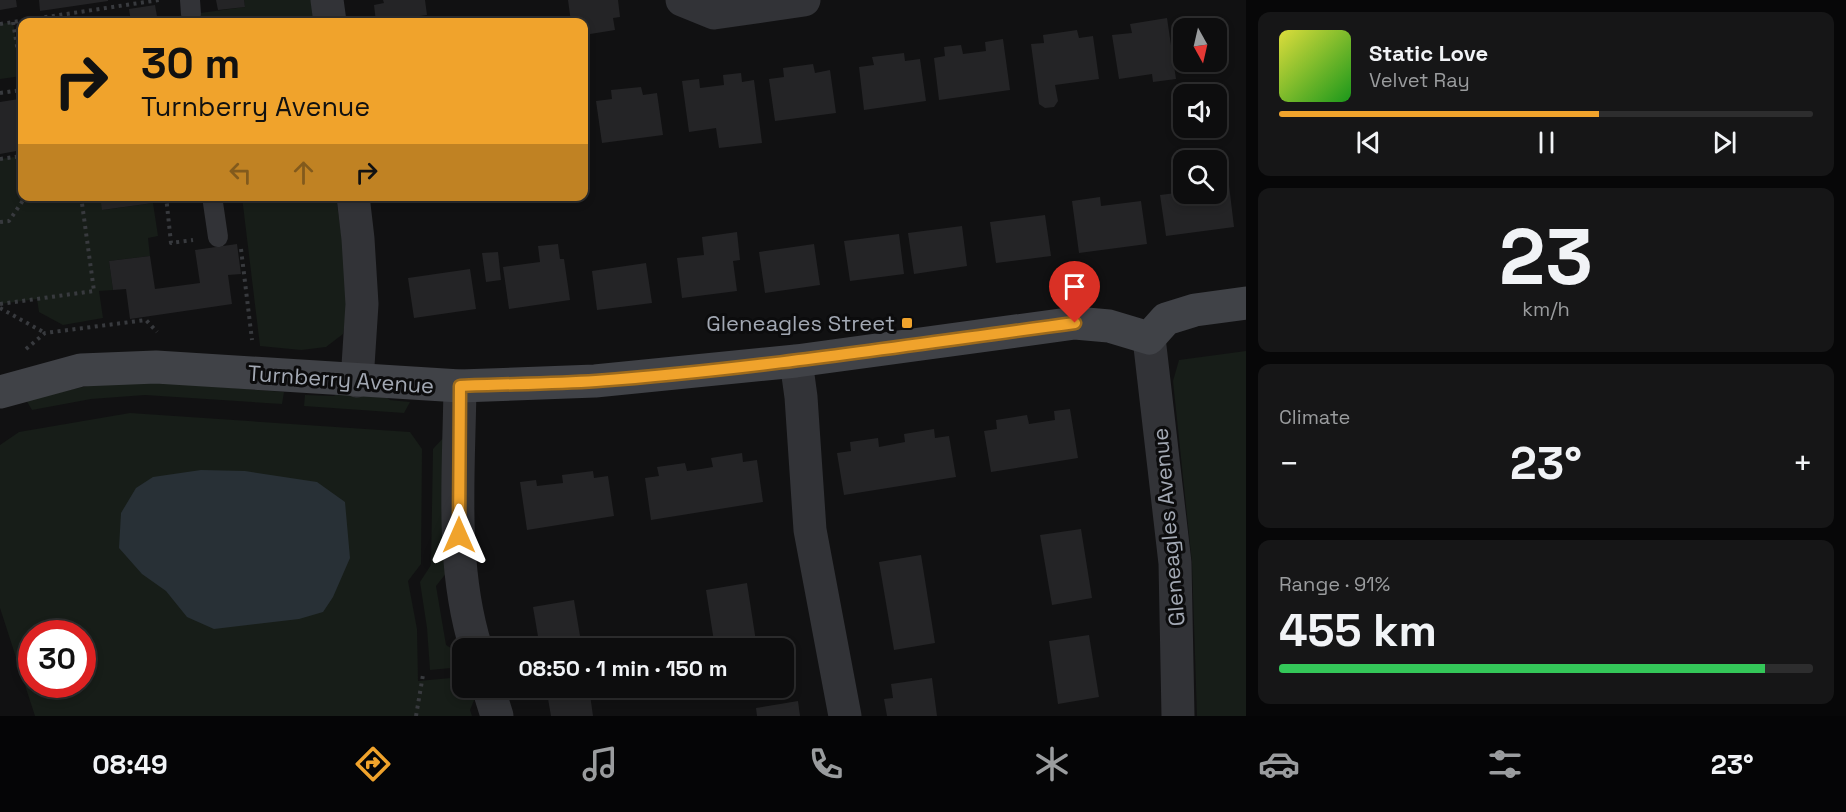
<!DOCTYPE html>
<html lang="en">
<head>
<meta charset="utf-8">
<style>
	:root { --surface:#0d0d0e; --page:#161617; --text:#f1f3f6; --muted:#9a9c9e; --line:#2d2d2e; --accent:#f0a32c }
	body { margin:0; font-family:"Space Grotesk",sans-serif; background:var(--page); color:var(--text); height:100vh; display:flex; flex-direction:column; font-size:22px; white-space:nowrap }
	* { box-sizing:border-box; margin:0 }
	p { font-size:20px; color:var(--muted) }
	.icon { flex:none; width:33px; height:33px; fill:none; stroke:currentColor; stroke-width:2; stroke-linecap:round; stroke-linejoin:round }
	.map { position:relative; flex:1; overflow:hidden }
	.drawer { display:flex; flex-direction:column; gap:12px; padding:12px; background:#070708; width:600px }
	.drawer>* { flex:none }
	.top-card { position:absolute; left:18px; top:18px; width:570px; height:183px; border-radius:12px; box-shadow:0 3px 9px #0003,0 0 0 2px var(--line); background:#f0a32c; color:#111; overflow:hidden }
	.needle { width:39px; rotate:172deg }
	.fabs { position:absolute; left:1173px; top:18px; display:grid; gap:12px }
	.fabs a { display:grid; place-items:center; width:54px; height:54px; border-radius:12px; background:var(--surface); box-shadow:0 3px 9px #0003,0 0 0 2px var(--line); font-size:30px }
	.speed { position:absolute; left:18px; top:620px; display:flex; gap:12px; font-size:30px; font-weight:700; text-align:center }
	.speed>* { display:grid; place-content:center; width:78px; height:78px; border-radius:50%; background:var(--surface); box-shadow:0 3px 9px #0003,0 0 0 2px var(--line); line-height:1 }
	.speed .limit { border:9px solid #d22; background:#fff; color:#111 }
	.pin { position:absolute; display:grid; place-items:center; width:51px; height:51px; color:#fff; margin:-62px -26px; border-radius:50% 50% 50% 0; rotate:-45deg; box-shadow:0 0 6px #0007 }
	.pin .icon { rotate:45deg }
	.me { position:absolute; width:66px; margin:-33px; rotate:0deg; stroke-linejoin:round; filter:drop-shadow(0 0 4px #0008) }
	.turn { display:flex; align-items:center; gap:21px; height:126px; padding:0 24px; font-size:27px }
	.turn .icon { width:78px; height:78px; stroke-width:2.5 }
	.turn b { display:block; font-size:42px; line-height:51px }
	.lanes { display:flex; align-items:center; height:57px; padding:0 24px; background:#0003; justify-content:center; gap:30px; direction:ltr }
	.lanes .off { opacity:.35 }
	.big { font-size:45px; font-weight:700; line-height:1.1 }
	.drawer .card { flex:1; display:flex; flex-direction:column; justify-content:center; gap:9px; min-width:0; padding:0 21px; border-radius:12px; background:var(--page) }
	.drawer .dial { align-items:center; gap:0 }
	.dial b { font-size:78px; line-height:1 }
	.song { display:flex; align-items:center; gap:18px }
	.cover { width:72px; height:72px; border-radius:9px; background:linear-gradient(135deg,hsl(60 70% 55%),hsl(120 70% 35%)) }
	.played { height:6px; border-radius:3px; background:linear-gradient(90deg,var(--accent) 60%,var(--line) 60%) }
	.keys { display:flex; justify-content:space-around; direction:ltr }
	.heat { display:flex; justify-content:space-between; align-items:center; font-size:33px; direction:ltr }
	.charge { height:9px; border-radius:4px; background:linear-gradient(90deg,#34c759 91%,var(--line) 0) }
	.trip { position:absolute; left:452px; top:638px; width:342px; height:60px; border-radius:12px; background:var(--surface); box-shadow:0 3px 9px #0003,0 0 0 2px var(--line); font-weight:700; line-height:60px; text-align:center }
	.tab-bar { display:flex; height:96px; justify-content:space-around; align-items:center; background:#050506; color:var(--muted) }
	.tab-bar .icon { width:42px; height:42px }
	.tab-bar .active { color:var(--accent) }
	.tab-bar b { font-size:27px; color:var(--text) }
	main { display:flex; flex:1; min-height:0 }
	.map>svg:first-child { display:block }
</style>
</head>
<body>
<main>
<div class="map">
<svg width="1246" height="716" viewBox="0 0 1246 716">
	<rect width="100%" height="100%" fill="#111112"/>
	<g fill="#171d18" fill-rule="evenodd">
		<polygon points="244,0 311,0 314,22 163,22 163,18 245,7"/>
		<polygon points="13,22 17,46 22,55 22,76 0,79 0,24"/>
		<polygon points="22,156 22,196 100,197 103,210 153,203 158,236 148,238 150,256 109,261 113,290 99,291 103,318 63,325 39,312 37,299 0,304 0,159"/>
		<path d="M242,197h94c6,45 16,92 7,137l-17,13 -25,3 -41,-4z"/>
		<polygon points="1246,351 1246,716 1197,716 1192,563 1173,381 1179,360"/>
		<polygon points="144,381 284,392 282,404 145,395 91,399 32,410 26,400 87,386"/>
		<polygon points="349,384 372,386 390,400 410,402 404,413 304,406 305,395 334,396"/>
		<path d="M130,413l280,19 12,17 -1,115 -13,17 9,48 1,52 44,-4v10h13l2,6 -7,17 2,6h-437l-35,-108v-163l19,-13zM32,633h50v51h-50z"/>
		<polygon points="446,435 447,572 436,586 446,645 462,655 462,667 430,670 427,628 420,582 431,565 433,449"/>
	</g>
	<polygon fill="#283036" points="201,470 245,471 317,482 345,502 350,558 333,597 323,612 299,619 214,629 187,617 166,591 142,574 119,548 121,513 136,488 153,477"/>
	<g fill="#242426">
		<polygon points="0,0 16,0 17,7 0,10"/>
		<polygon points="39,0 108,0 108,1 40,11"/>
		<polygon points="216,0 244,0 245,7 218,10"/>
		<polygon points="383,0 425,0 427,15 376,22 374,5 384,3"/>
		<polygon points="568,0 618,0 620,17 613,18 615,30 584,35 584,22 571,22"/>
		<polygon points="155,5 158,22 131,22 129,9"/>
		<polygon points="86,16 87,22 52,22 52,21"/>
		<polygon points="1167,18 1176,79 1153,82 1152,74 1119,79 1112,35 1132,33 1130,24"/>
		<polygon points="1077,30 1079,38 1093,36 1099,79 1055,85 1058,101 1054,107 1045,108 1039,104 1031,44 1044,43 1043,35"/>
		<polygon points="1003,39 1010,90 939,100 934,58 945,56 944,47 961,45 963,54 986,51 985,42"/>
		<polygon points="904,53 905,61 920,59 926,101 864,110 859,67 874,65 872,57"/>
		<polygon points="813,64 815,73 830,70 836,113 775,121 769,79 784,77 783,68"/>
		<polygon points="741,73 742,82 754,80 762,143 719,148 716,128 689,132 682,81 699,79 700,88 724,85 723,75"/>
		<polygon points="641,87 643,95 657,93 663,135 602,143 596,101 612,99 611,90"/>
		<polygon points="19,99 22,150 0,154 0,102"/>
		<polygon points="1229,185 1234,227 1166,236 1160,195 1184,192 1184,194 1216,194 1216,187"/>
		<polygon points="100,196 153,196 153,203 102,210"/>
		<polygon points="1100,197 1101,206 1141,201 1147,244 1079,253 1072,201"/>
		<polygon points="1045,215 1051,256 996,263 990,222"/>
		<polygon points="962,226 967,266 914,274 908,233"/>
		<polygon points="737,232 740,260 733,261 737,291 682,298 677,258 704,255 702,237"/>
		<polygon points="899,234 904,274 850,281 844,241"/>
		<polygon points="237,244 241,274 228,275 232,304 130,319 126,289 113,290 109,261 150,256 155,289 200,283 195,250"/>
		<polygon points="558,244 560,259 564,259 570,300 509,309 503,267 540,262 538,246"/>
		<polygon points="814,244 820,285 765,293 759,252"/>
		<polygon points="498,252 501,280 486,282 482,253"/>
		<polygon points="646,263 652,303 597,310 592,271"/>
		<polygon points="470,269 476,309 414,318 408,278"/>
		<polygon points="1070,409 1078,458 991,472 984,431 997,429 996,420 1027,415 1029,424 1055,420 1054,411"/>
		<polygon points="934,429 935,438 949,436 956,477 844,495 837,453 851,451 850,442 878,438 879,447 905,442 904,434"/>
		<polygon points="742,453 743,462 757,460 763,502 651,520 645,478 659,476 657,467 685,463 687,471 701,469 713,467 711,458"/>
		<polygon points="593,471 594,478 608,476 614,516 527,530 520,482 536,480 537,486 563,483 562,475"/>
		<polygon points="1081,529 1092,598 1052,605 1040,535"/>
		<polygon points="921,555 935,643 894,650 879,562"/>
		<polygon points="747,583 757,648 715,648 706,590"/>
		<polygon points="574,600 582,648 540,648 533,607"/>
		<polygon points="1089,635 1099,697 1058,704 1049,641"/>
		<polygon points="932,678 937,716 887,716 884,699 893,698 891,684"/>
		<polygon points="546,687 589,687 593,716 551,716"/>
		<polygon points="798,701 800,716 757,716 756,708"/>
	</g>
	<g fill="none" stroke-linecap="round" stroke-linejoin="round">
		<g stroke="#383a3e" stroke-width="4" stroke-dasharray="3 4.5" stroke-linecap="butt">
			<polyline points="13,22 17,46 22,52"/>
			<polyline points="0,24 159,0"/>
			<polyline points="0,93 22,90"/>
			<polyline points="0,159 22,156"/>
			<polyline points="166,196 171,243 193,240"/>
			<polyline points="0,222 9,221 26,196"/>
			<polyline points="241,249 252,340"/>
			<polyline points="0,304 94,291 81,196"/>
			<polyline points="0,308 45,333"/>
			<polyline points="26,349 45,333 146,320 157,332"/>
			<polyline points="416,716 423,675"/>
		</g>
		<g stroke="#323337" stroke-width="20">
			<polyline points="190,0 191,14"/>
			<polyline points="212,196 218,237"/>
		</g>
		<g stroke="#323337" stroke-width="33">
			<polyline points="327,0 330,22"/>
			<polyline points="682,0 714,13 804,0"/>
			<polyline points="353,196 358,239 362,304 357,381"/>
			<polyline points="1149,338 1175,563 1178,716"/>
			<polyline points="796,361 801,397 810,530 845,716"/>
			<path d="M460,386c-1,87 -10,178 16,262"/>
			<polyline points="488,687 497,716"/>
		</g>
		<polyline stroke="#404247" stroke-width="33" points="0,392 81,370 156,367 460,386 595,381 796,361 1075,323 1109,326 1149,338 1166,319 1195,310 1246,303"/>
	</g>
	<g fill="none" stroke-linecap="round" stroke-linejoin="round">
		<defs>
			<path id="route" d="M459,535l1,-149c45,-2 91,-2 136,-5 161,-12 320,-37 479,-58"/>
		</defs>
		<use href="#route" stroke="#9c6a1d" stroke-width="15"/>
		<use href="#route" stroke="#f0a32c" stroke-width="10"/>
	</g>
	<rect fill="#f0a32c" stroke="#0c0c0d" stroke-width="2" x="901" y="317" width="12" height="12" rx="3"/>
	<g text-anchor="middle" stroke-width="6" stroke-linejoin="round" paint-order="stroke">
		<g font-size="22" fill="#a2a8b3" stroke="#0c0c0d" text-anchor="end">
			<text x="895" y="331">Gleneagles Street</text>
		</g>
		<g font-size="22" fill="#a2a8b3" stroke="#0c0c0d">
			<text transform="translate(341 379) rotate(4)" y="8">Turnberry Avenue</text>
			<text transform="translate(1168 527) rotate(-95)" y="8">Gleneagles Avenue</text>
		</g>
	</g>
</svg>
<div class="fabs">
<a><svg class="needle" viewBox="-14 -14 28 28"><path d="M0-13l5 13h-10z" fill="#e53935"/><path d="M0 13l5-13h-10z" fill="#9a9c9e"/></svg></a>
<a><svg class="icon" aria-label="sound" viewBox="0 0 24 24"><path d="M4 9h4l5-4v14l-5-4H4zM17 9q2 3 0 6"/></svg></a>
<a><svg class="icon" aria-label="search" viewBox="0 0 24 24"><circle cx="10" cy="10" r="6"/><path d="M15 15l6 6"/></svg></a>
</div>
<div class="speed"><div class="limit">30</div></div>
<div class="pin" style="left:1075px;top:323px;background:#d93025"><svg class="icon" aria-label="arrive" viewBox="0 0 24 24"><path d="M6 21V4h12l-3 4 3 4H6"/></svg></div>
<svg class="me" style="left:459px;top:535px" viewBox="-20 -20 40 40"><path d="M0-17L14 15 0 8-14 15z" fill="#f0a32c" stroke="#fff" stroke-width="4"/></svg>
<div class="trip">08:50 · 1 min · 150 m</div>
<div class="top-card">
<div class="turn"><svg class="icon" aria-label="right" viewBox="0 0 24 24"><path d="M7 20v-9h11M14 6l5 5-5 5"/></svg><div><b>30 m</b>Turnberry Avenue</div></div>
<div class="lanes"><svg class="icon off" aria-label="left" viewBox="0 0 24 24"><path d="M17 20v-9H6M10 6l-5 5 5 5"/></svg><svg class="icon off" aria-label="ahead" viewBox="0 0 24 24"><path d="M12 20V5M6 11l6-6 6 6"/></svg><svg class="icon" aria-label="right" viewBox="0 0 24 24"><path d="M7 20v-9h11M14 6l5 5-5 5"/></svg></div>
</div>
</div>
<section class="drawer">
<div class="card">
<div class="song"><i class="cover"></i><div><b>Static Love</b><p>Velvet Ray</p></div></div>
<div class="played"></div>
<div class="keys"><svg class="icon" aria-label="previous" viewBox="0 0 24 24"><path d="M18 5L8 12l10 7zM5 5v14"/></svg><svg class="icon" aria-label="pause" viewBox="0 0 24 24"><path d="M8 5v14M16 5v14"/></svg><svg class="icon" aria-label="next" viewBox="0 0 24 24"><path d="M6 5l10 7-10 7zM19 5v14"/></svg></div>
</div>
<div class="card dial"><b>23</b><p>km/h</p></div>
<div class="card"><p>Climate</p>
<div class="heat"><a>−</a><b class="big">23°</b><a>+</a></div>
</div>
<div class="card"><p>Range · 91%</p><b class="big">455 km</b><div class="charge"></div></div>
</section>
</main>
<nav class="tab-bar">
<b>08:49</b>
<svg class="icon active" aria-label="directions" viewBox="0 0 24 24"><path d="M12 3l9 9-9 9-9-9zM9 14v-3h6M13 9l2 2-2 2"/></svg>
<svg class="icon" aria-label="music" viewBox="0 0 24 24"><path d="M9 18V5l10-2v13"/><circle cx="6" cy="18" r="3"/><circle cx="16" cy="16" r="3"/></svg>
<svg class="icon" aria-label="phone" viewBox="0 0 24 24"><path d="M5 4h4l2 5-3 2q2 4 5 5l2-3 5 2v4C11 20 4 13 5 4z"/></svg>
<svg class="icon" aria-label="climate" viewBox="0 0 24 24"><path d="M12 3v18M4 7l16 10M4 17L20 7"/></svg>
<svg class="icon" aria-label="car" viewBox="0 0 24 24"><path d="M5 17H2v-5l4-1 3-4h7l3 4 3 1v5h-3M9 17h6M6 11h13"/><circle cx="7" cy="17" r="2"/><circle cx="17" cy="17" r="2"/></svg>
<svg class="icon" aria-label="filters" viewBox="0 0 24 24"><path d="M4 7h16M4 17h16"/><circle cx="9" cy="7" r="2"/><circle cx="15" cy="17" r="2"/></svg>
<b>23°</b>
</nav>
</body>
</html>
